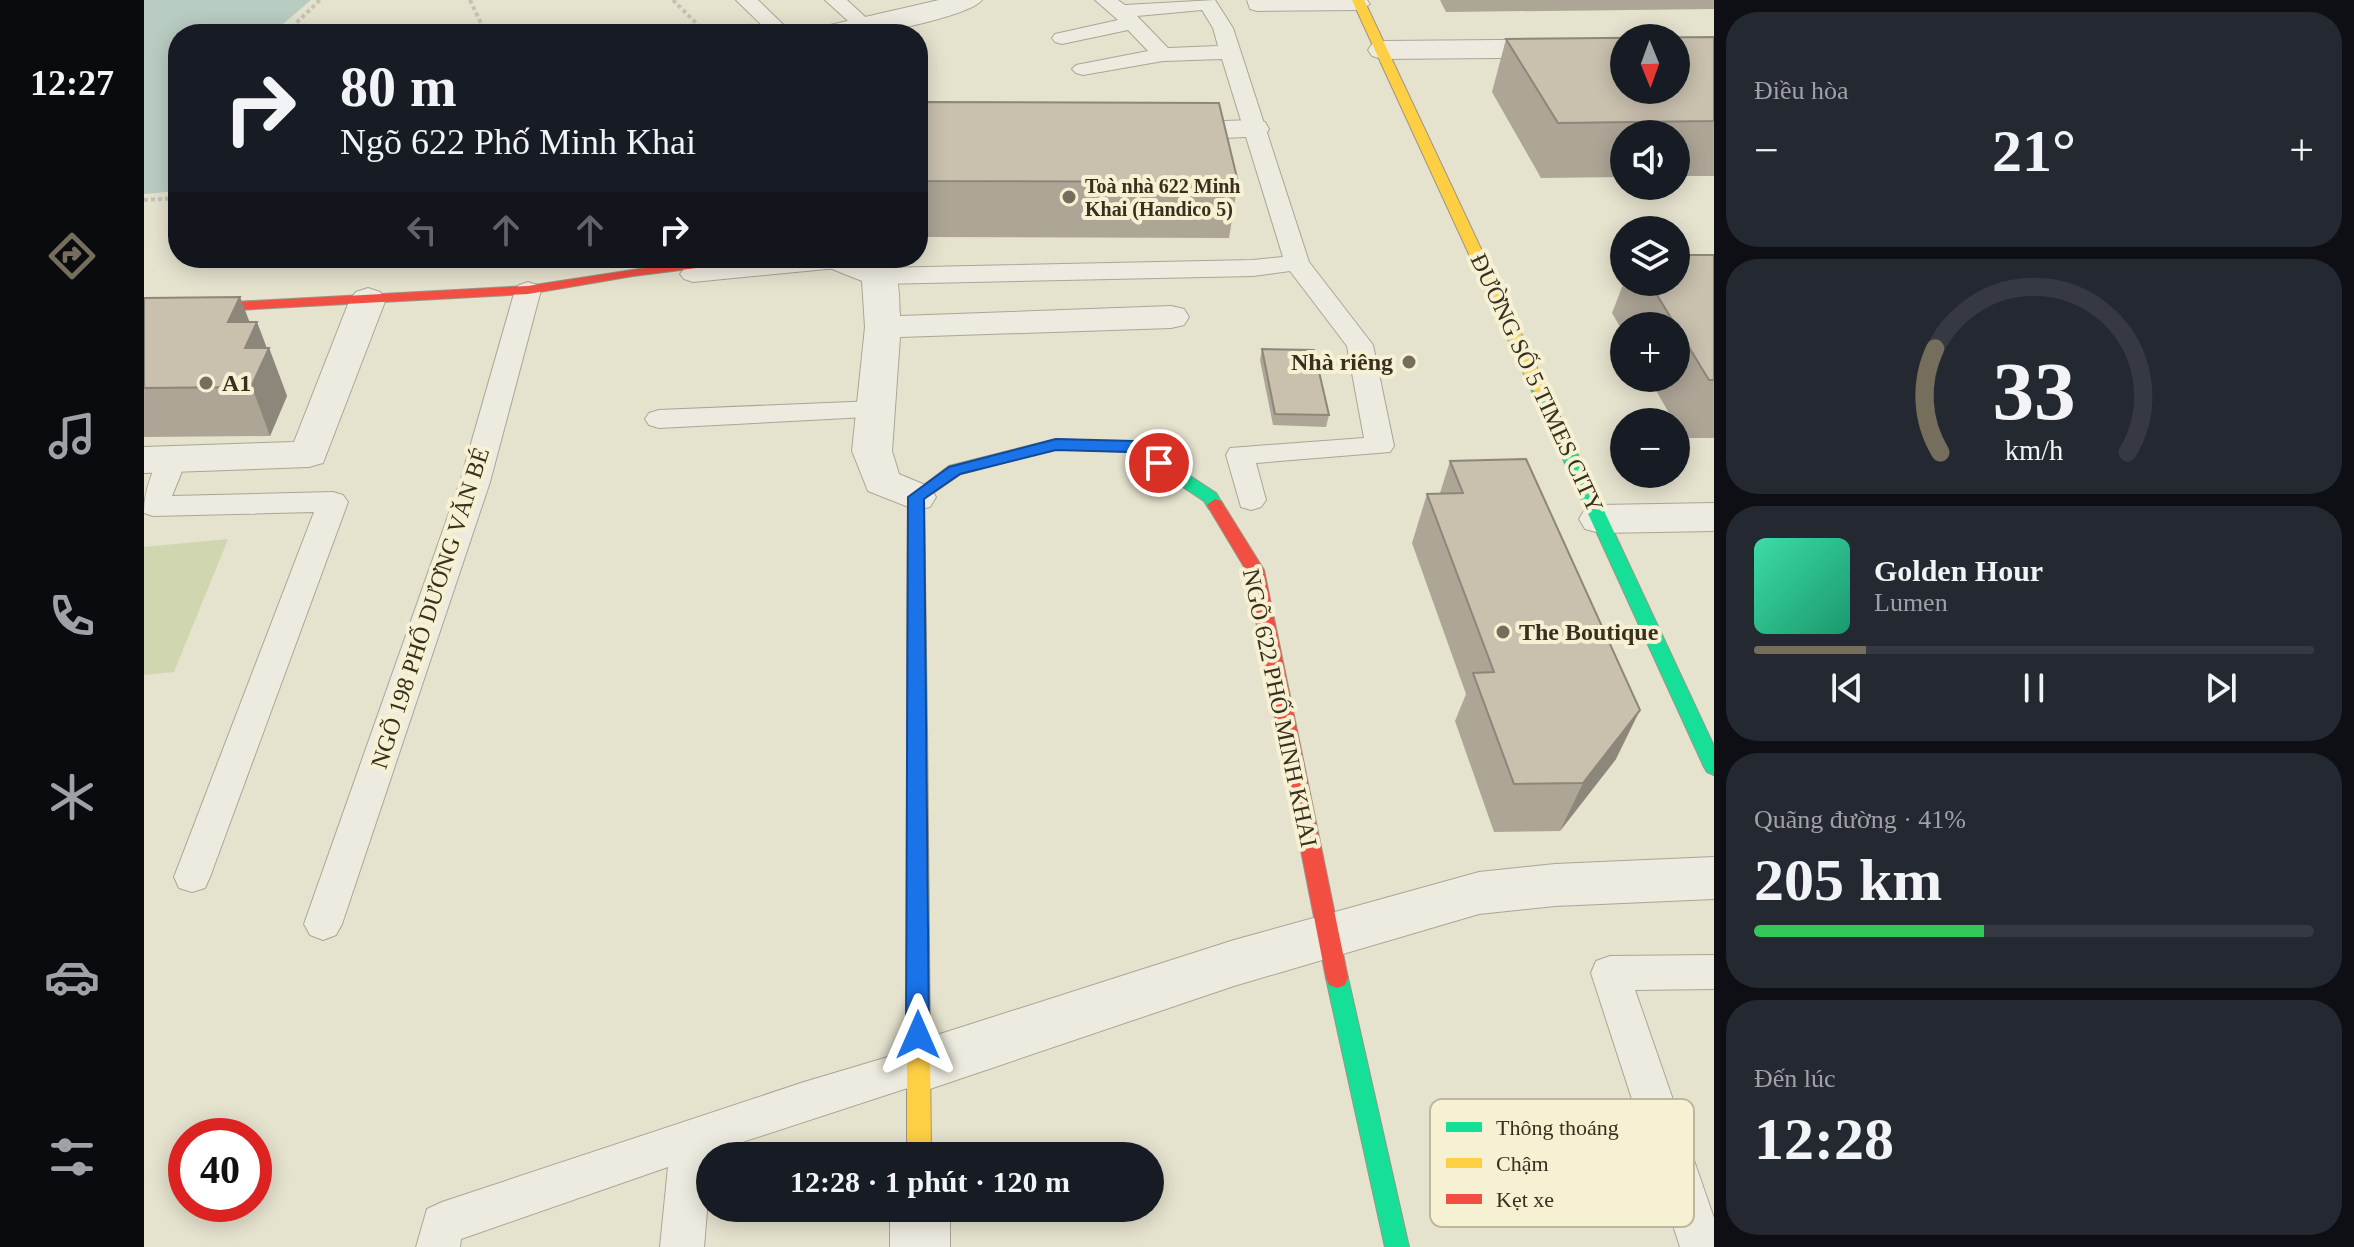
<!DOCTYPE html>
<html lang="vi">
<head>
<meta charset="utf-8">
<style>
	:root { --surface:#171b24; --page:#242831; --text:#f1f3f6; --muted:#9ea1a6; --line:#363941; --accent:#756e5c }
	body { margin:0; font-family:"Times New Roman",serif; background:var(--page); color:var(--text); height:100vh; display:flex; flex-direction:column; font-size:30px; white-space:nowrap }
	* { box-sizing:border-box; margin:0 }
	p { font-size:26px; color:var(--muted) }
	.icon { flex:none; width:44px; height:44px; fill:none; stroke:currentColor; stroke-width:2; stroke-linecap:round; stroke-linejoin:round }
	.map { position:relative; flex:1; overflow:hidden }
	.sheet { display:flex; flex-direction:column; gap:12px; padding:12px; background:#0d0f14; width:640px }
	.sheet>* { flex:none }
	.guide { position:absolute; left:24px; top:24px; width:760px; height:244px; border-radius:32px; box-shadow:0 4px 20px #0003; background:#171b24; color:var(--text); overflow:hidden }
	.needle { width:52px; rotate:179deg }
	.controls { position:absolute; left:1466px; top:24px; display:grid; gap:16px }
	.controls a { display:grid; place-items:center; width:80px; height:80px; border-radius:50%; background:var(--surface); box-shadow:0 4px 20px #0003; font-size:40px }
	.speed { position:absolute; left:24px; top:1118px; display:flex; gap:16px; font-size:40px; font-weight:700; text-align:center }
	.speed>* { display:grid; place-content:center; width:104px; height:104px; border-radius:50%; background:var(--surface); box-shadow:0 4px 20px #0003; line-height:1 }
	.speed .limit { border:12px solid #d22; background:#fff; color:#111 }
	.pin { position:absolute; display:grid; place-items:center; width:68px; height:68px; color:#fff; margin:-34px; border:4px solid #fff; border-radius:50%; box-shadow:0 2px 8px #0007 }
	.me { position:absolute; width:88px; margin:-44px; rotate:0deg; stroke-linejoin:round; filter:drop-shadow(0 0 6px #0008) }
	.turn { display:flex; align-items:center; gap:28px; height:168px; padding:0 40px; font-size:36px }
	.turn .icon { width:104px; height:104px; stroke-width:2.5 }
	.turn b { display:block; font-size:56px; line-height:68px }
	.lanes { display:flex; align-items:center; height:76px; padding:0 40px; background:#0003; justify-content:center; gap:40px; direction:ltr }
	.lanes .off { opacity:.35 }
	.big { font-size:60px; font-weight:600; line-height:1.1 }
	.sheet .tile { flex:1; display:flex; flex-direction:column; justify-content:center; gap:12px; min-width:0; padding:0 28px; border-radius:32px; background:var(--page) }
	.sheet .dial { align-items:center; gap:0 }
	.dial svg { height:208px; overflow:visible; fill:none; stroke:var(--line); stroke-width:7; stroke-linecap:round; text-anchor:middle }
	.dial text { fill:var(--text); stroke:none }
	.song { display:flex; align-items:center; gap:24px }
	.cover { width:96px; height:96px; border-radius:12px; background:linear-gradient(135deg,hsl(160 70% 55%),hsl(160 70% 35%)) }
	.played { height:8px; border-radius:4px; background:linear-gradient(90deg,var(--accent) 20%,var(--line) 20%) }
	.keys { display:flex; justify-content:space-around; direction:ltr }
	.heat { display:flex; justify-content:space-between; align-items:center; font-size:44px; direction:ltr }
	.charge { height:12px; border-radius:6px; background:linear-gradient(90deg,#34c759 41%,var(--line) 0) }
	.trip { position:absolute; left:552px; top:1142px; width:468px; height:80px; border-radius:40px; background:var(--surface); box-shadow:0 4px 20px #0003; font-weight:600; line-height:80px; text-align:center }
	main { display:flex; flex:1; min-height:0 }
	.tabs { display:flex; flex-direction:column; width:144px; justify-content:space-around; align-items:center; background:#090b0e; color:var(--muted) }
	.tabs .icon { width:56px; height:56px }
	.tabs .on { color:var(--accent) }
	.tabs b { font-size:36px; color:var(--text) }
	.map>svg:first-child { display:block }
</style>
</head>
<body>
<main>
<nav class="tabs">
<b>12:27</b>
<svg class="icon on" aria-label="directions" viewBox="0 0 24 24"><path d="M12 3l9 9-9 9-9-9zM9 14v-3h6M13 9l2 2-2 2"/></svg>
<svg class="icon" aria-label="music" viewBox="0 0 24 24"><path d="M9 18V5l10-2v13"/><circle cx="6" cy="18" r="3"/><circle cx="16" cy="16" r="3"/></svg>
<svg class="icon" aria-label="phone" viewBox="0 0 24 24"><path d="M5 4h4l2 5-3 2q2 4 5 5l2-3 5 2v4C11 20 4 13 5 4z"/></svg>
<svg class="icon" aria-label="climate" viewBox="0 0 24 24"><path d="M12 3v18M4 7l16 10M4 17L20 7"/></svg>
<svg class="icon" aria-label="car" viewBox="0 0 24 24"><path d="M5 17H2v-5l4-1 3-4h7l3 4 3 1v5h-3M9 17h6M6 11h13"/><circle cx="7" cy="17" r="2"/><circle cx="17" cy="17" r="2"/></svg>
<svg class="icon" aria-label="filters" viewBox="0 0 24 24"><path d="M4 7h16M4 17h16"/><circle cx="9" cy="7" r="2"/><circle cx="15" cy="17" r="2"/></svg>
</nav>
<div class="map">
<svg width="1570" height="1247" viewBox="0 0 1570 1247">
	<rect width="100%" height="100%" fill="#e5e2ce"/>
	<polygon fill="#d0d6b0" points="84,539 30,672 0,675 0,547"/>
	<polygon fill="#b9ccc2" points="0,0 167,0 139,24 134,34 34,34 34,191 0,194"/>
	<g fill="none" stroke-linecap="round" stroke-linejoin="round">
		<defs>
			<g id="lane">
				<polygon points="592,0 614,0 649,34 627,34"/>
				<polygon points="681,0 703,0 731,26 728,30 714,30"/>
				<path d="M951,0h23l7,5 90,-5 18,28 76,234 64,83 21,101 -4,6 -134,11 10,37 -5,7 -10,3 -10,-3 -15,-52 4,-7 134,-10 -17,-92 -57,-75 -37,5 -374,8 -9,-3 -4,-5 4,-5 9,-3 374,-8 30,-3 -61,-198 -59,2 -80,14 -7,-2 -4,-4 4,-4 72,-14 -20,-21 -66,14 -7,-2 -3,-4 3,-4 63,-14zM1058,10l11,18 5,18 -50,2 -31,-32z"/>
				<polygon points="1103,0 1223,0 1226,4 1216,10 1113,11 1106,9"/>
				<polygon points="643,258 703,258 705,261 702,266 693,268 549,282 540,279 536,274 540,269 549,266"/>
				<polygon points="384,282 393,285 397,290 346,482 198,924 192,935 179,940 166,935 160,924 316,482 371,290 375,285"/>
				<polygon points="731,401 741,404 745,410 741,416 515,428 505,425 501,419 505,413 515,410"/>
				<path d="M29,450l10,2 4,7 -15,37 161,-4 10,3 5,7 -138,375 -5,11 -13,4 -13,-4 -5,-11 140,-365 -161,4 -9,-3c0,-22 7,-41 19,-61z"/>
				<polygon points="1570,955 1570,989 1491,990 1570,1218 1570,1247 1536,1247 1447,973 1452,961 1466,956"/>
				<polygon points="774,1048 788,1054 794,1067 788,1080 568,1152 560,1247 516,1247 524,1167 317,1239 316,1247 272,1247 283,1209 298,1202 660,1082"/>
			</g>
			<g id="street">
				<path d="M795,0h43c-11,15 -98,33 -119,34 -16,1 -34,0 -50,0l4,-6z"/>
				<polygon points="1480,39 1480,57 1238,59 1228,56 1224,50 1228,44 1238,41"/>
				<polygon points="1110,120 1121,122 1125,129 1121,136 1020,141 1009,139 1005,132 1009,125 1020,123"/>
				<path d="M673,258c19,0 72,-4 79,18 4,11 3,28 4,40l271,-10 13,3 5,8 -5,8 -13,3 -271,9 -8,114 7,23 31,13 6,10 -6,10 -14,3 -48,-19 -16,-40 13,-124 -3,-46 -40,-16z"/>
				<polygon points="224,288 236,292 242,299 179,463 165,467 0,473 0,447 150,442 206,299 212,292"/>
				<polygon points="1570,503 1570,531 1456,533 1441,529 1435,519 1441,509 1456,505"/>
				<polygon points="1570,857 1570,899 1411,906 1335,914 1090,986 774,1093 754,1085 746,1067 754,1049 774,1041 1090,940 1335,872 1411,864"/>
				<rect x="746" y="1208" width="60" height="39"/>
			</g>
			<g id="fast">
				<polygon points="1395,384 1403,389 1570,746 1570,775 1563,772 1560,767 1387,389"/>
				<polygon points="912,439 996,443 1072,493 1079,505 1077,509 1065,509 1060,501 986,452 912,449 817,474 780,499 783,729 780,734 766,734 763,729 764,497 805,466"/>
				<polygon points="1193,968 1201,971 1204,978 1265,1247 1241,1247 1182,978 1185,971"/>
			</g>
			<g id="slow">
				<polygon points="1208,0 1220,0 1403,389 1400,392 1395,394 1387,389"/>
				<polygon points="773,722 780,724 783,729 787,1156 763,1156 763,729 766,724"/>
			</g>
			<g id="jam">
				<polygon points="567,258 607,258 600,262 489,276 384,294 0,315 0,307 384,286"/>
				<polygon points="1071,499 1077,501 1120,570 1204,978 1201,985 1193,988 1185,985 1182,978 1102,570 1063,505"/>
			</g>
		</defs>
		<use href="#lane" stroke="#aaa696" stroke-width="2"/>
		<use href="#street" stroke="#aaa696" stroke-width="2"/>
		<use href="#fast" stroke="#9a9586" stroke-width="2"/>
		<use href="#slow" stroke="#9a9586" stroke-width="2"/>
		<use href="#jam" stroke="#9a9586" stroke-width="2"/>
		<g stroke="#c5c2b6" stroke-width="4" stroke-dasharray="4 3" stroke-linecap="butt">
			<polyline points="326,0 342,34"/>
			<polyline points="529,0 563,34"/>
			<polyline points="146,34 147,28 176,0"/>
			<polyline points="0,200 34,198"/>
		</g>
		<use href="#lane" fill="#edeadf" fill-rule="evenodd"/>
		<use href="#street" fill="#edeadf" fill-rule="evenodd"/>
		<use href="#fast" fill="#16e098" fill-rule="evenodd"/>
		<use href="#slow" fill="#ffcf43" fill-rule="evenodd"/>
		<use href="#jam" fill="#f24e42" fill-rule="evenodd"/>
	</g>
	<g fill="#ada596">
		<polygon points="1296,0 1570,0 1570,9 1302,12"/>
		<polygon points="1570,37 1570,176 1532,176 1532,134 1480,134 1480,177 1397,178 1348,92 1362,39"/>
		<polygon points="774,102 1094,182 1085,238 774,237"/>
		<polygon points="1570,255 1570,438 1539,438 1532,426 1532,422 1530,422 1505,378 1532,378 1532,326 1480,326 1480,334 1468,313 1480,282 1532,282"/>
		<polygon points="0,298 105,322 123,348 125,348 143,396 126,436 0,437"/>
		<polygon points="1118,349 1185,415 1182,427 1129,425 1116,360"/>
		<polygon points="1306,461 1472,759 1416,831 1350,832 1311,721 1322,694 1268,543 1283,494 1296,493"/>
	</g>
	<g fill="#8d867a">
		<polygon points="96,297 109,331 113,322 124,351 125,348 143,396 126,436 84,322"/>
		<polygon points="1496,710 1472,759 1416,831 1439,783"/>
	</g>
	<g fill="#c9c0ae" stroke="#8d867a" stroke-width="2" fill-rule="evenodd">
		<path d="M1570,37v84l-156,2 -52,-84zM1480,38h52v52h-52z"/>
		<polygon points="774,102 1075,103 1094,182 774,181"/>
		<polygon points="1532,255 1570,255 1570,380 1565,380 1505,282 1532,282"/>
		<polygon points="96,297 84,322 113,322 101,348 125,348 107,387 0,388 0,298"/>
		<polygon points="1118,349 1170,350 1185,415 1131,414"/>
		<polygon points="1382,459 1496,710 1439,783 1370,784 1329,673 1350,672 1283,494 1319,493 1306,461"/>
	</g>
	<polygon fill="#1a73e8" stroke="#114b97" stroke-width="2" points="912,439 990,441 1023,463 1015,469 986,452 912,450 816,474 780,499 785,1035 782,1042 774,1045 766,1042 762,1035 764,497 805,467"/>
	<g fill="#756e5c" stroke="#f6f1d3" stroke-width="3">
		<circle cx="925" cy="197" r="8"/>
		<circle cx="1265" cy="362" r="8"/>
		<circle cx="62" cy="383" r="8"/>
		<circle cx="1359" cy="632" r="8"/>
	</g>
	<g text-anchor="middle" stroke-width="8" stroke-linejoin="round" paint-order="stroke">
		<g font-size="20" font-weight="bold" fill="#392f1e" stroke="#f6f1d3" text-anchor="start">
			<text x="941" y="193">Toà nhà 622 Minh<tspan x="941" dy="23">Khai (Handico 5)</tspan></text>
		</g>
		<g font-size="24" font-weight="bold" fill="#392f1e" stroke="#f6f1d3" text-anchor="start">
			<text x="1249" y="370" text-anchor="end">Nhà riêng</text>
			<text x="78" y="391">A1</text>
			<text x="1375" y="640">The Boutique</text>
		</g>
		<g font-size="24" fill="#392f1e" stroke="#f6f1d3">
			<text transform="translate(1393 383) rotate(65)" y="8">ĐƯỜNG SỐ 5 TIMES CITY</text>
			<text transform="translate(286 608) rotate(-72)" y="8">NGÕ 198 PHỐ DƯƠNG VĂN BÉ</text>
			<text transform="translate(1136 708) rotate(78)" y="8">NGÕ 622 PHỐ MINH KHAI</text>
		</g>
	</g>
	<rect x="1286" y="1099" width="264" height="128" rx="12" fill="#f6f1d3" stroke="#bdb79d" stroke-width="2"/>
	<rect x="1302" y="1122" width="36" height="10" fill="#16e098"/>
	<rect x="1302" y="1158" width="36" height="10" fill="#ffcf43"/>
	<rect x="1302" y="1194" width="36" height="10" fill="#f24e42"/>
	<g font-size="22" fill="#392f1e">
		<text x="1352" y="1135">Thông thoáng</text>
		<text x="1352" y="1171">Chậm</text>
		<text x="1352" y="1207">Kẹt xe</text>
	</g>
</svg>
<div class="controls">
<a><svg class="needle" viewBox="-14 -14 28 28"><path d="M0-13l5 13h-10z" fill="#e53935"/><path d="M0 13l5-13h-10z" fill="#9ea1a6"/></svg></a>
<a><svg class="icon" aria-label="sound" viewBox="0 0 24 24"><path d="M4 9h4l5-4v14l-5-4H4zM17 9q2 3 0 6"/></svg></a>
<a><svg class="icon" aria-label="layers" viewBox="0 0 24 24"><path d="M12 4l9 5-9 5-9-5zM3 14l9 5 9-5"/></svg></a>
<a>+</a>
<a>−</a>
</div>
<div class="speed"><div class="limit">40</div></div>
<div class="pin" style="left:1015px;top:463px;background:#d93025"><svg class="icon" aria-label="arrive" viewBox="0 0 24 24"><path d="M6 21V4h12l-3 4 3 4H6"/></svg></div>
<svg class="me" style="left:774px;top:1035px" viewBox="-20 -20 40 40"><path d="M0-17L14 15 0 8-14 15z" fill="#1a73e8" stroke="#fff" stroke-width="4"/></svg>
<div class="trip">12:28 · 1 phút · 120 m</div>
<div class="guide">
<div class="turn"><svg class="icon" aria-label="right" viewBox="0 0 24 24"><path d="M7 20v-9h11M14 6l5 5-5 5"/></svg><div><b>80 m</b>Ngõ 622 Phố Minh Khai</div></div>
<div class="lanes"><svg class="icon off" aria-label="left" viewBox="0 0 24 24"><path d="M17 20v-9H6M10 6l-5 5 5 5"/></svg><svg class="icon off" aria-label="ahead" viewBox="0 0 24 24"><path d="M12 20V5M6 11l6-6 6 6"/></svg><svg class="icon off" aria-label="ahead" viewBox="0 0 24 24"><path d="M12 20V5M6 11l6-6 6 6"/></svg><svg class="icon" aria-label="right" viewBox="0 0 24 24"><path d="M7 20v-9h11M14 6l5 5-5 5"/></svg></div>
</div>
</div>
<section class="sheet">
<div class="tile"><p>Điều hòa</p>
<div class="heat"><a>−</a><b class="big">21°</b><a>+</a></div>
</div>
<div class="tile dial"><svg viewBox="0 0 100 80">
<path d="M14 69A42 42 0 1 1 86 69"/>
<path d="M14 69A42 42 0 0 1 12 29" stroke="#756e5c"/>
<text x="50" y="56" font-size="32" font-weight="700">33</text>
<text x="50" y="72" font-size="11">km/h</text>
</svg></div>
<div class="tile">
<div class="song"><i class="cover"></i><div><b>Golden Hour</b><p>Lumen</p></div></div>
<div class="played"></div>
<div class="keys"><svg class="icon" aria-label="previous" viewBox="0 0 24 24"><path d="M18 5L8 12l10 7zM5 5v14"/></svg><svg class="icon" aria-label="pause" viewBox="0 0 24 24"><path d="M8 5v14M16 5v14"/></svg><svg class="icon" aria-label="next" viewBox="0 0 24 24"><path d="M6 5l10 7-10 7zM19 5v14"/></svg></div>
</div>
<div class="tile"><p>Quãng đường · 41%</p><b class="big">205 km</b><div class="charge"></div></div>
<div class="tile"><p>Đến lúc</p><b class="big">12:28</b></div>
</section>
</main>
</body>
</html>
